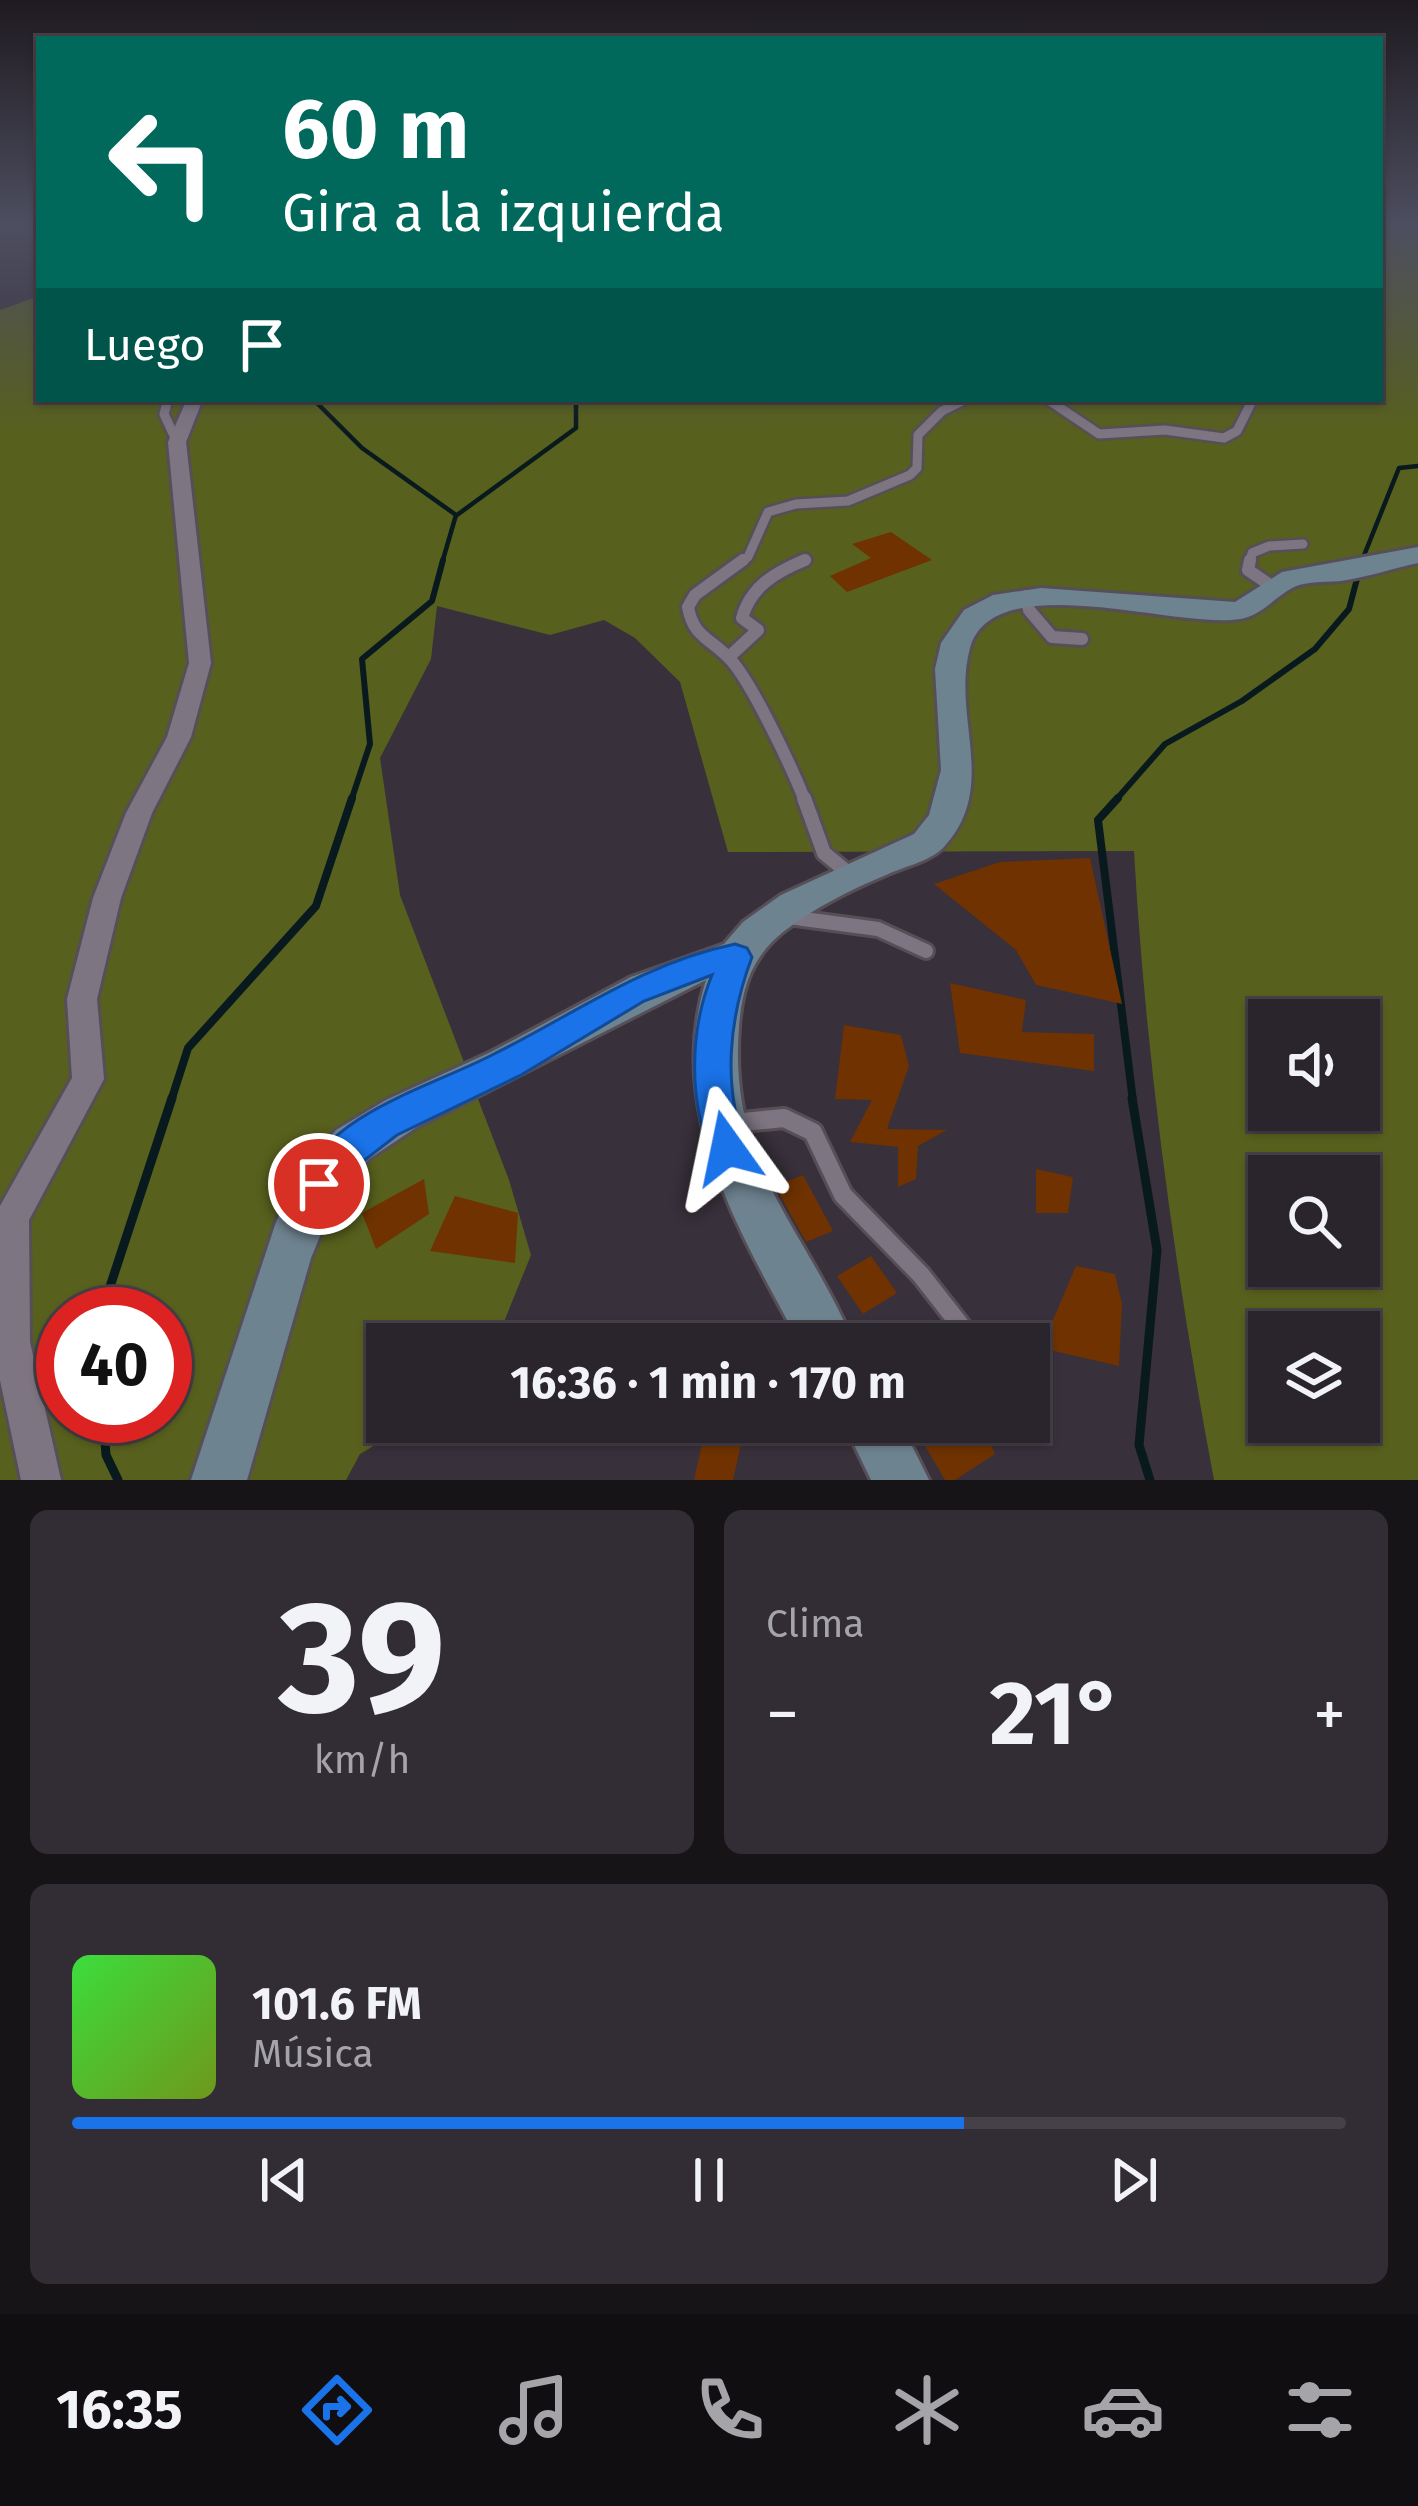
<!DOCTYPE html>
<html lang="es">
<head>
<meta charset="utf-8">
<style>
	:root { --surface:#2a242c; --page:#322c34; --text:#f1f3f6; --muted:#a5a4a9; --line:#464148; --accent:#1a73e8 }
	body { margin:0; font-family:"Fira Sans",sans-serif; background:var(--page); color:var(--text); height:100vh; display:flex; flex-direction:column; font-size:45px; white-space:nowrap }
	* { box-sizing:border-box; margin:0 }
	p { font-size:39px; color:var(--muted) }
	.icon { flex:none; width:66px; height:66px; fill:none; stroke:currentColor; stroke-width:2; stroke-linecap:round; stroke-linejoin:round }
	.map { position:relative; height:1480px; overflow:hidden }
	.details { display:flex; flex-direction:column; gap:30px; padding:30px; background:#171418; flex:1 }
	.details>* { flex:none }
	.banner { position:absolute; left:36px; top:36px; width:1347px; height:366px; border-radius:0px; box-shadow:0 3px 9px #0004,0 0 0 3px var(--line); background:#00695c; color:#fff; overflow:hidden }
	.tools { position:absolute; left:1248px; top:999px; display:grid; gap:24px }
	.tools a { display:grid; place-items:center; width:132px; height:132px; border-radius:0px; background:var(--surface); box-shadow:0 3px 9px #0004,0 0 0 3px var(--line); font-size:60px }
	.speed { position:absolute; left:36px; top:1287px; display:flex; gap:24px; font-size:60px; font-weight:700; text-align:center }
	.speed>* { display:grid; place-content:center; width:156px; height:156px; border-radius:50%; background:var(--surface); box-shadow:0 3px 9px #0004,0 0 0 3px var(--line); line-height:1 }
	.speed .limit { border:18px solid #d22; background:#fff; color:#111 }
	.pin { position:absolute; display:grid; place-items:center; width:102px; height:102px; color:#fff; margin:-51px; border:6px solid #fff; border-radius:50%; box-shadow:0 3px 12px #0007 }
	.me { position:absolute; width:132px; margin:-66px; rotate:348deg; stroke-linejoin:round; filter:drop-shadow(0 0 9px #0008) }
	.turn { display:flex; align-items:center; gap:42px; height:252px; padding:0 48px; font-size:54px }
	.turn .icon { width:156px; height:156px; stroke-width:2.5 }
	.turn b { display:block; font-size:84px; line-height:102px }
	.then { display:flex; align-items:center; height:114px; padding:0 48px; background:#0003; gap:24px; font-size:45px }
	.big { font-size:90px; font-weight:700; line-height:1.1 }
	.details .card { flex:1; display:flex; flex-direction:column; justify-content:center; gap:18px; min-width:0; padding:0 42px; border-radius:18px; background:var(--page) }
	.details .dial { align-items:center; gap:0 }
	.dial b { font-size:156px; line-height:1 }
	.song { display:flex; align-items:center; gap:36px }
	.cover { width:144px; height:144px; border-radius:18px; background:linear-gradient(135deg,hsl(120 70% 55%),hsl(80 70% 35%)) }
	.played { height:12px; border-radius:6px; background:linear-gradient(90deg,var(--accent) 70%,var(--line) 70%) }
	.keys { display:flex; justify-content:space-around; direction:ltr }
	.heat { display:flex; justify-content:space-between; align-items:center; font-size:66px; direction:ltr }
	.details .tiles { flex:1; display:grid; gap:30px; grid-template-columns:1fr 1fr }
	.card:last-child { grid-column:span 2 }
	.trip { position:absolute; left:366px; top:1323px; width:684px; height:120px; border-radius:0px; background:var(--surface); box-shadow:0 3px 9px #0004,0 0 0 3px var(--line); font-weight:700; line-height:120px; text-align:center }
	.tabs { display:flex; height:192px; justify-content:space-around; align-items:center; background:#110e12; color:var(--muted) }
	.tabs .icon { width:84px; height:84px }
	.tabs .on { color:var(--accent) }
	.tabs b { font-size:54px; color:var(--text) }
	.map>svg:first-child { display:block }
</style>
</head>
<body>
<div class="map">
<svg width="1418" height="1480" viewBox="0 0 1418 1480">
	<rect width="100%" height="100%" fill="#38303b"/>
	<path fill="#58601d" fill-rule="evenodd" d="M1380,226h38v1254h-204c-39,-207 -68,-418 -80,-629l-406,1 -48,-170 -45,-44 -31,-18 -54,15 -113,-29 -6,53 -51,99 20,137 109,285 22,75 -36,89h-108v78h27l-54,32 -14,26h-346v-1170l39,-14v103h1341zM1269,1020h90v90h-90zM1269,1176h90v90h-90zM63,1314h102v102h-102zM1269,1332h90v90h-90z"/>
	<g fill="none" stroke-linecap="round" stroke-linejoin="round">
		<g stroke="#081a1e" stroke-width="4.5">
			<polyline points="313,399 362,448 456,515 442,563"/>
			<polyline points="457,515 576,428 576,399"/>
			<polyline points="1361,563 1399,468 1418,466"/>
		</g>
		<g stroke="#081a1e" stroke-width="6">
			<polyline points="351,801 370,744 362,659 432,601 443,560"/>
			<polyline points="1115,801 1165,744 1242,701 1315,649 1349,609 1362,560"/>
		</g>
		<g stroke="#081a1e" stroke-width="8">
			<polyline points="1118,798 1098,820 1133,1101"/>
			<polyline points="171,1101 188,1048 316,906 352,798"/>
		</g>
		<g stroke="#081a1e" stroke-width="9">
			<polyline points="1132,1098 1157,1250 1139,1445 1150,1480"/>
			<polyline points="101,1314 172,1098"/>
			<polyline points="103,1416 106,1455 118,1480"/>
		</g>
	</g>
	<g fill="#6f3200">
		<polygon points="891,532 932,560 847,592 830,576 871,558 852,544"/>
		<polygon points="1090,858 1122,1004 1036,985 1016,950 934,884 1000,862"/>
		<polygon points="950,983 1026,1000 1022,1032 1094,1034 1094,1071 960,1053"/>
		<polygon points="844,1025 901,1035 909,1066 887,1129 947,1130 918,1146 916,1179 898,1187 898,1147 850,1142 872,1100 835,1099"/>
		<polygon points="1036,1169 1073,1177 1068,1213 1036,1213"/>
		<polygon points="803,1175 833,1231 806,1242 775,1186"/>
		<polygon points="424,1179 429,1214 376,1249 362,1213"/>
		<polygon points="455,1196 518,1213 515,1263 430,1251"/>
		<polygon points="871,1256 897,1293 863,1314 837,1276"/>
		<polygon points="1076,1266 1115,1274 1122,1304 1119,1366 1041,1348"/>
		<polygon points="937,1422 980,1422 995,1454 955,1480 945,1480 917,1432"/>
		<polygon points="704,1435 741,1444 733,1480 694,1480"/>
	</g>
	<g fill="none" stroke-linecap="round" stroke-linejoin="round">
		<defs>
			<g id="lane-far3">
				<polyline points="168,399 164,414 177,442"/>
				<polyline points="1047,399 1099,434 1165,430 1224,438 1237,431 1253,399"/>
				<polyline points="739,563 748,557 768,512 796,504 848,501 910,475 917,468 918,435 942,411 966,399"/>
				<polyline points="798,563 806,560"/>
				<polyline points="1250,563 1252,553 1269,546 1303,544"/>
			</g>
			<g id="lane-far2">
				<path d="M743,560l-48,35 -7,12c5,29 21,31 40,50 22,21 65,113 77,144"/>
				<polyline points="1250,560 1248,570 1273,587"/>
				<polyline points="1026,596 1029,610 1052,637 1082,639"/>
				<path d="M729,657l29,-27 -16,-12c9,-32 34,-46 63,-58"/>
			</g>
			<g id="lane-far1">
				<polyline points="804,798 824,853 852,876"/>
				<polyline points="789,917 878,929 926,951"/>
			</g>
			<polyline id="lane" points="732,1123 784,1118 813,1132 843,1195 921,1275 975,1344"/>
			<polygon id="street" points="187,399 203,399 186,442 211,663 191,737 152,813 121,898 97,999 104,1079 29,1220 30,1342 61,1480 21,1480 0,1380 0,1206 72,1078 67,999 93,898 126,813 167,737 189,663 168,442"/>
			<g id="secondary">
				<path d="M1418,547v16c-24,5 -47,13 -71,17 -17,3 -37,0 -53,7 -20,10 -31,28 -54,32 -63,11 -247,-54 -270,29 -19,70 30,139 -27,200 -13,13 -40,19 -57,27 -36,15 -72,33 -103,57 -31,25 -41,55 -44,95 -11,141 66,199 115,317h-54c-60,-113 -135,-231 -94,-364l-289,147 -48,32 -20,20 -15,23 -23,56 -64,222h-56l85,-258 24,-50 36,-42 50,-30 105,-48 140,-75 93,-33 19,-22 38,-27 133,-61 15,-19 12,-45 -6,-101 6,-26 23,-33 29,-15 48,-7 194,14 47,-30z"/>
				<polygon points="843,1422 900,1422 929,1480 871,1480"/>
			</g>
		</defs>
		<use href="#lane-far3" stroke="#564f58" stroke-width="14"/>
		<use href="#lane-far2" stroke="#564f58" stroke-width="18"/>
		<use href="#lane-far1" stroke="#564f58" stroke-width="20"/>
		<use href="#lane" stroke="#564f58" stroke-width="24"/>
		<use href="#street" stroke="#564f58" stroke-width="6"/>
		<use href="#secondary" stroke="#564f58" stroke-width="6"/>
		<use href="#lane-far3" stroke="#7e7582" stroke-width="9"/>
		<use href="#lane-far2" stroke="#7e7582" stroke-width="12"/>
		<use href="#lane-far1" stroke="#7e7582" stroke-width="14"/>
		<use href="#lane" stroke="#7e7582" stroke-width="18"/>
		<use href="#street" fill="#7e7582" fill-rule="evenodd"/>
		<use href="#secondary" fill="#6e8390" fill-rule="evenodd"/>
	</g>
	<linearGradient id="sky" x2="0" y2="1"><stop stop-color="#1f1a20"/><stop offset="0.52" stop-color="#4d4e60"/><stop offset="1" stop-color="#4d4e60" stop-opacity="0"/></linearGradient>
	<rect width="1418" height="434" fill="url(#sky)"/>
	<path fill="#1a73e8" stroke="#114b97" stroke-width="3" d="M735,944l12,4 5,9c-23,61 -30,128 -6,191l-6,12 -13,5 -13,-5c-26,-56 -25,-129 -2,-185l-68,26 -123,74 -124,60 -44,34 -21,27 -13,5 -14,-5 -6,-12c33,-73 130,-96 195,-130 82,-41 150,-91 241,-110z"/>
</svg>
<div class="tools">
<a><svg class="icon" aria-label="sound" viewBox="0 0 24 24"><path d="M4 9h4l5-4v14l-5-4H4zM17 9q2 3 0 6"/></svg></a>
<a><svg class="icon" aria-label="search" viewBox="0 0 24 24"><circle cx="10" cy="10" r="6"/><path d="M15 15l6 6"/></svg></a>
<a><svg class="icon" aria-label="layers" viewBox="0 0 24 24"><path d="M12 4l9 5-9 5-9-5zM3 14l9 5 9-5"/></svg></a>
</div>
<div class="speed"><div class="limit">40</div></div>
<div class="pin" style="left:319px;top:1184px;background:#d93025"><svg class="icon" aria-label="arrive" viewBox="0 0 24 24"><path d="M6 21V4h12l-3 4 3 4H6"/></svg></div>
<svg class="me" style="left:727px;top:1148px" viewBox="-20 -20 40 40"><path d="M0-17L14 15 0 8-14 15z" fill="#1a73e8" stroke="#fff" stroke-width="4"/></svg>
<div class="trip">16:36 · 1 min · 170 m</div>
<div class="banner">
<div class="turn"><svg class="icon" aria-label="left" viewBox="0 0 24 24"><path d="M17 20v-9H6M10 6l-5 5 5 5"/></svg><div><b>60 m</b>Gira a la izquierda</div></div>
<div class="then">Luego<svg class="icon" aria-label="arrive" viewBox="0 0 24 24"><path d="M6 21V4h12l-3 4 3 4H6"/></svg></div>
</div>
</div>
<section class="details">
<div class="tiles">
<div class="card dial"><b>39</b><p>km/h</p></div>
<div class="card"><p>Clima</p>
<div class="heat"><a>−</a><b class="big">21°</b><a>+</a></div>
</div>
<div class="card">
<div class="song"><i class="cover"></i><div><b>101.6 FM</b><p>Música</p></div></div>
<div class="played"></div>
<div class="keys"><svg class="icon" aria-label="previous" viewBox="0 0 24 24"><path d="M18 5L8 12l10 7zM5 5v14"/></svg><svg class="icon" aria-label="pause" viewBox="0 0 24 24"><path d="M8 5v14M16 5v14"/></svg><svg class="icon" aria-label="next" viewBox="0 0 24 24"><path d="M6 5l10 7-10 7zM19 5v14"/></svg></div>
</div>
</div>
</section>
<nav class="tabs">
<b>16:35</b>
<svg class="icon on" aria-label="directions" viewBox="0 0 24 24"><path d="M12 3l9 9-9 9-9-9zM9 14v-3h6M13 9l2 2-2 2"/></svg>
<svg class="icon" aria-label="music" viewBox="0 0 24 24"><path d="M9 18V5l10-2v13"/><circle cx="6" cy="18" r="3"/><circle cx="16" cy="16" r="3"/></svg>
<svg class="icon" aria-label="phone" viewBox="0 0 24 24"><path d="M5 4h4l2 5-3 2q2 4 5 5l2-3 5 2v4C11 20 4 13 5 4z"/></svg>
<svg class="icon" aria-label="climate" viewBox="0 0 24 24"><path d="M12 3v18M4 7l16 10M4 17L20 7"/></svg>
<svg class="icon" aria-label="car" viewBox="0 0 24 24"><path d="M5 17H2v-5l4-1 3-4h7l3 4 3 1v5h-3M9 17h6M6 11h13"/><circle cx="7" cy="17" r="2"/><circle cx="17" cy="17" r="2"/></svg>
<svg class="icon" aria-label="filters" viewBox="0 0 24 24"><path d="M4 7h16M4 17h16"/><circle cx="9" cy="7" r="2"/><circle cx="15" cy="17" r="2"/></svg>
</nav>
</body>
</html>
